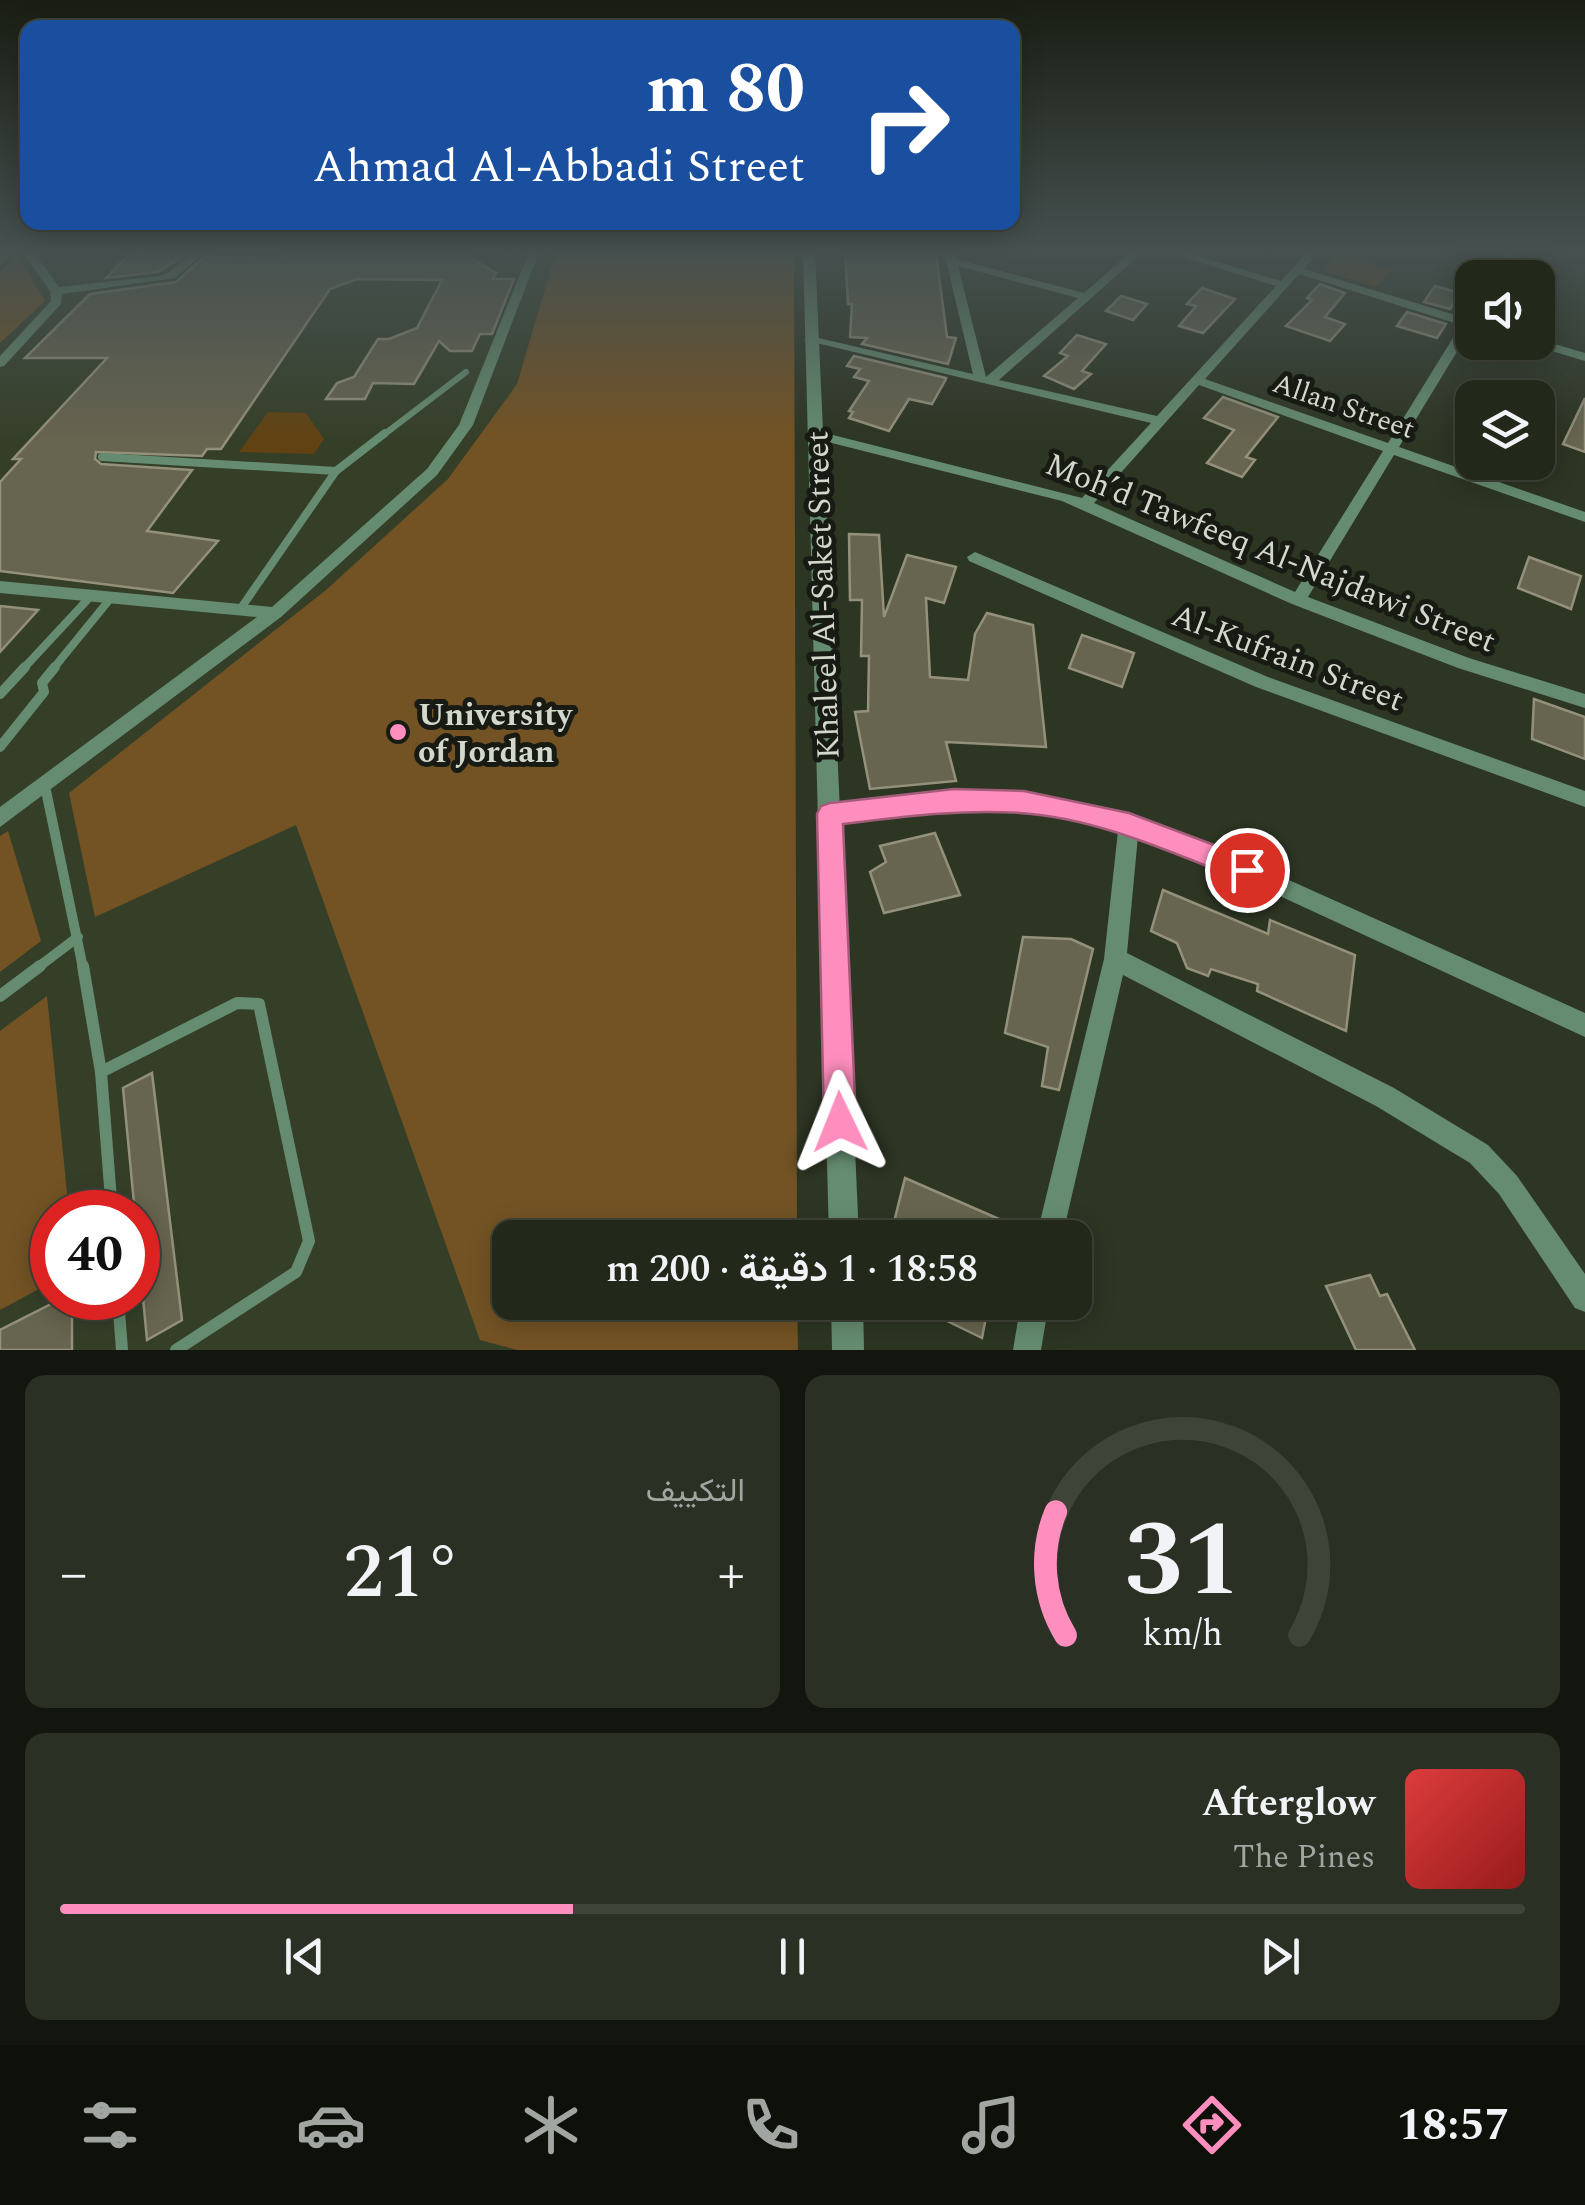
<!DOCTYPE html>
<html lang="ar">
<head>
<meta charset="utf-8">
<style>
	:root { --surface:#22281a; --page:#2a3023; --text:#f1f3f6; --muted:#a2a6a2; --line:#3f4439; --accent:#fe8ebd }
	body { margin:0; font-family:Spectral,Vazirmatn,serif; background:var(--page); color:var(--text); direction:rtl; height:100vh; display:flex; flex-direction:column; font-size:38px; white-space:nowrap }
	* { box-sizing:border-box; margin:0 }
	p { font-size:32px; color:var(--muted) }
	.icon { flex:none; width:55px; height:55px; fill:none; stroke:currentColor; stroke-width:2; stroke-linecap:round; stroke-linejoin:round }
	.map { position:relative; height:1350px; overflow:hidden; direction:ltr }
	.panel { display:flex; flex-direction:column; gap:25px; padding:25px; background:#13160e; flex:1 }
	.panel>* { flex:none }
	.top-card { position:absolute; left:20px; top:20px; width:1000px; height:210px; border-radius:20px; box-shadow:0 5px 25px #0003,0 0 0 2px var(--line); direction:rtl; background:#1a4fa0; color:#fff; overflow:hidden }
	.controls { position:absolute; left:1455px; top:260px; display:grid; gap:20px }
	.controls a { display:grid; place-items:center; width:100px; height:100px; border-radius:20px; background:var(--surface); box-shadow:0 5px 25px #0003,0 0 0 2px var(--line); font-size:50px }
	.speed { position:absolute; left:30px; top:1190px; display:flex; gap:20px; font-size:50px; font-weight:700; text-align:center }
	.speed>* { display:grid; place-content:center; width:130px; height:130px; border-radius:50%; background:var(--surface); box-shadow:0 5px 25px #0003,0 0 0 2px var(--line); line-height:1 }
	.speed .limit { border:15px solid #d22; background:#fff; color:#111 }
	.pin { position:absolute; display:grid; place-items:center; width:85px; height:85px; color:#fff; margin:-42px; border:5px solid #fff; border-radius:50%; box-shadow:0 2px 10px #0007 }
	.me { position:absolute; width:110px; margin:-55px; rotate:358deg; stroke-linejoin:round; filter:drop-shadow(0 0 8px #0008) }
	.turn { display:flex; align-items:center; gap:35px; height:210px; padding:0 50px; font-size:45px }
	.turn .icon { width:130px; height:130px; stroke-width:2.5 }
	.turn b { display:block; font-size:70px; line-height:85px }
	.big { font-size:75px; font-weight:600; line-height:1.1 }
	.panel .widget { flex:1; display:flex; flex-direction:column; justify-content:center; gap:15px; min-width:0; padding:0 35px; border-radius:20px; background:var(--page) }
	.panel .dial { align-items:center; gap:0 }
	.dial svg { height:260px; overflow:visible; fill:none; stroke:var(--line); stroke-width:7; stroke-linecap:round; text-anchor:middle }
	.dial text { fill:var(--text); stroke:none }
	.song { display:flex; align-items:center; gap:30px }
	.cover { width:120px; height:120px; border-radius:15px; background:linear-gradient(135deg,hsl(0 70% 55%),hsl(0 70% 35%)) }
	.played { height:10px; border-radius:5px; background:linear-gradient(90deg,var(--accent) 35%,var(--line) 35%) }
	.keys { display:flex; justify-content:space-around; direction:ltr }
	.heat { display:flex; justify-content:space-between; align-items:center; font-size:55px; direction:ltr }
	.panel .tiles { flex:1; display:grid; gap:25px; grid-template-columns:1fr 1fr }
	.widget:last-child { grid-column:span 2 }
	.trip { position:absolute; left:492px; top:1220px; width:600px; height:100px; border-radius:20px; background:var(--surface); box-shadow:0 5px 25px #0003,0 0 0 2px var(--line); font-weight:600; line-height:100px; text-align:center; direction:rtl }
	.tabs { display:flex; height:160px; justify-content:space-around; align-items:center; background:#0e100a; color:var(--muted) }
	.tabs .icon { width:70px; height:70px }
	.tabs .current { color:var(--accent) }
	.tabs b { font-size:45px; color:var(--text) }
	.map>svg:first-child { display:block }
</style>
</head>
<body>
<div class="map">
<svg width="1585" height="1350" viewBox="0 0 1585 1350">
	<rect width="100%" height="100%" fill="#2d3523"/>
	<path fill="#353f28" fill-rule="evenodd" d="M0,252h794l3,985 -287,1v64l287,1 1,47h-798zM52,1212h86v86h-86z"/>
	<g fill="#614212">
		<polygon points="1338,253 1392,270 1376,287 1321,270"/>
		<polygon points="268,412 306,413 324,439 314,454 239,452"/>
	</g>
	<g fill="#735324">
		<polygon points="556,252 794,252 797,1237 510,1238 510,1302 797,1303 798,1350 517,1350 480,1340 296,825 95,917 69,793 326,590 448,479 517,384"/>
		<polygon points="17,256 45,301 0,343 0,272"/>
		<polygon points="8,831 41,941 0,972 0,836"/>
		<polygon points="47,996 69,1212 52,1212 52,1282 0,1310 0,1031"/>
	</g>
	<g fill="#67644f" stroke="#94917b" stroke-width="2.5">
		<polygon points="297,252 471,252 469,257 496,273 493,279 514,279 492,334 480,334 472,351 450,351 439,341 414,384 373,383 365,399 326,399 337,383 354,377 378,339 389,339 417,328 442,280 357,279 330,289 221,449 207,449 202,456 96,452 95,459 101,464 192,470 147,531 218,541 173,593 0,571 0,482 21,459 13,459 107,358 25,358 90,294 176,282 204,257 281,258"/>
		<polygon points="845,252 936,252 947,337 956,338 948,364 862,344 867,338 850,337 852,304 848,304"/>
		<polygon points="130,253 180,254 177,257 182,257 158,272 106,278"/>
		<polygon points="1320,284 1345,293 1325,317 1345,324 1330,341 1286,326 1312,300 1307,298"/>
		<polygon points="1435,286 1460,293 1450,309 1424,302"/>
		<polygon points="1202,288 1235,299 1203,333 1179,326 1196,306 1187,304"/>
		<polygon points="1121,296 1147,304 1133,320 1106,311"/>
		<polygon points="1407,312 1446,324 1437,338 1397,326"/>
		<polygon points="1077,335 1106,344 1082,371 1091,374 1074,389 1044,376 1068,356 1060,353"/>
		<polygon points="854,356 946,378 946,379 932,404 909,399 889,431 849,418 853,412 849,411 869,381 854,377 860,369 847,366"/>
		<polygon points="1223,397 1278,417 1246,457 1255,460 1242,477 1207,463 1234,430 1204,418"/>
		<polygon points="1585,398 1585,452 1563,444"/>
		<polygon points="849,534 879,535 884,617 907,555 956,567 944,603 926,598 930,677 968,680 975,634 987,613 1033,625 1046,747 946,742 956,781 870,789 855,712 868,711 869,656 861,656 862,600 850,600"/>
		<polygon points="1529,557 1581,576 1571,609 1518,588"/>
		<polygon points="0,606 38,610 0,652"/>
		<polygon points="1082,635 1134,653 1122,687 1069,668"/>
		<polygon points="1534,699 1585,717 1585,759 1532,739"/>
		<polygon points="935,833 960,895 884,913 870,872 886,862 880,846"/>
		<polygon points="1163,890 1268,934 1270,920 1355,955 1346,1031 1257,991 1258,984 1211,969 1208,976 1187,968 1177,943 1151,931"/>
		<polygon points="1023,937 1071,939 1093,949 1059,1090 1042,1086 1048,1047 1005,1033"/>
		<polygon points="152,1073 182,1320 147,1340 123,1088"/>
		<polygon points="905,1178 1006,1222 1002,1238 890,1238"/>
		<polygon points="1370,1275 1380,1296 1387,1294 1415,1350 1356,1350 1326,1286"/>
		<polygon points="63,1298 72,1298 72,1350 0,1350 0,1330"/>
		<polygon points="908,1302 989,1302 982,1338"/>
	</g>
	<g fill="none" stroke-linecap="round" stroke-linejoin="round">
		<polyline stroke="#658c70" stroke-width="6" points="382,436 466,372"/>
		<g stroke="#658c70" stroke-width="8">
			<polyline points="102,457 336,471 241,608"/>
			<polyline points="336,471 385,433"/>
			<polyline points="23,669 90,597"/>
			<polyline points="53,669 110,599"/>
		</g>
		<g stroke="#658c70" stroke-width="10">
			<polyline points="0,694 25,667"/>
			<polyline points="0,747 44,692 42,683 55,667"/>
			<polyline points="45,786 83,968"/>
			<polyline points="37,968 78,937"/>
		</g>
		<g stroke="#658c70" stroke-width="12">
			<polyline points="83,966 101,1072 112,1212"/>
			<polyline points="0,996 40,966"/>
			<polyline points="101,1072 237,1003 259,1004 309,1241 296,1272 176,1350"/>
			<polyline points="118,1298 122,1350"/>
		</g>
		<g fill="#658c70" fill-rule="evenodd">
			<polygon points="4,252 16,252 0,265 0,256"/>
			<path d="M23,252h11l25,35 100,-11c19,-5 26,-24 46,-24l-30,26 -113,16 -1,10 -57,62 -4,1v-11l51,-55 -1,-10z"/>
			<polygon points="529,252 539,252 473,425 437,475 281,617 0,827 0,807 257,617 0,593 0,581 272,607 427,469 459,425"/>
			<path d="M944,252h10l2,7 128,34 47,-41h12l-144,128 158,36 119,-130 -109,-34h18l96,29 26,-29h11l-14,17 161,49 7,-4v13l-73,120 186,65v10l-191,-67 -86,142 161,61 116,36v14l-127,-40 -166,-64 -230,-103 -250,-63 -2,-3 7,-4 265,67 69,-75 -347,-83 6,-4 163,38zM958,266l120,32 -92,79zM1299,274l162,51 -73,118 -183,-64zM1199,385l184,66 -88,141 -201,-89z"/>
			<polygon points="1507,252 1518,252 1503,278 1492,278"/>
			<polygon points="1538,339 1585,353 1585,361 1532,345 1530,342 1538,342"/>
			<polygon points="975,552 1268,677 1585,791 1585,807 1256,687 969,561 967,557"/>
			<polygon points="987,791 1024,793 1129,815 1213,846 1585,1013 1585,1037 1206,862 1138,836 1127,953 1394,1088 1488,1145 1517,1176 1585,1274 1585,1312 1575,1308 1499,1194 1470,1163 1376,1106 1123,975 1062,1238 1036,1238 1104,959 1118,831 1024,811 987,807 830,823 823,820 820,814 823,808 830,805"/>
			<polygon points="1021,1302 1049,1302 1041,1350 1013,1350"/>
		</g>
		<g fill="#658c70" fill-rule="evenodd">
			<polygon points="803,252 815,252 859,1238 829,1238"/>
			<polygon points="831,1302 863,1302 864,1350 832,1350"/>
		</g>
	</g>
	<linearGradient id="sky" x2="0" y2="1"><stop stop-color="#191d13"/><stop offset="0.57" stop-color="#465150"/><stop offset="1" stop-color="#465150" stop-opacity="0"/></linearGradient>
	<rect width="1585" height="441" fill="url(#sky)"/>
	<path fill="#fe8ebd" stroke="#a55c7b" stroke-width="2.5" d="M954,789l70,2 105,22 128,48 4,9 -4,9 -10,3c-73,-28 -148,-64 -227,-69 -60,-4 -118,4 -177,11l13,298 -4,11 -12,5 -11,-5 -5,-11 -7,-308 4,-8 9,-3z"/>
	<circle fill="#fe8ebd" stroke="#171b13" stroke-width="4" cx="398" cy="732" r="10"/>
	<g text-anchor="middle" stroke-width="10" stroke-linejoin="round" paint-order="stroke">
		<g font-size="28" fill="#d3d8cd" stroke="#171b13">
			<text transform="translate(1344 405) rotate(19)" y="10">Allan Street</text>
		</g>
		<g font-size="32" fill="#d3d8cd" stroke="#171b13">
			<text transform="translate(1271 552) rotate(22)" y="11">Moh’d Tawfeeq Al-Najdawi Street</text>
			<text transform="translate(822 595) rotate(-92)" y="11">Khaleel Al-Saket Street</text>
			<text transform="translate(1288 657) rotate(21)" y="11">Al-Kufrain Street</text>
		</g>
		<g font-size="32" font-weight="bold" fill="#d3d8cd" stroke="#171b13" text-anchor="start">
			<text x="418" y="725">University<tspan x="418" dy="37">of Jordan</tspan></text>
		</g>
	</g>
</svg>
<div class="controls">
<a><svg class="icon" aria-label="sound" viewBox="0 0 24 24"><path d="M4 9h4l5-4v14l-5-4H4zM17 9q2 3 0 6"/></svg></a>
<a><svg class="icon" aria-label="layers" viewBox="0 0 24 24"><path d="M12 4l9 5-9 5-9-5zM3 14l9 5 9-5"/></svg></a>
</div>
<div class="speed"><div class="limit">40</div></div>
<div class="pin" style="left:1247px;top:870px;background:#d93025"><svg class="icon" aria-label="arrive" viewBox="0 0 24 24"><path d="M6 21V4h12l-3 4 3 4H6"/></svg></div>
<svg class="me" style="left:840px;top:1122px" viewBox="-20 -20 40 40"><path d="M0-17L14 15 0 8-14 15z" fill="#fe8ebd" stroke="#fff" stroke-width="4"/></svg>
<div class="trip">18:58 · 1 دقيقة · 200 m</div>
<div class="top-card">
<div class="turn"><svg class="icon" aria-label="right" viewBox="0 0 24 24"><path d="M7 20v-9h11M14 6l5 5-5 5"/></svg><div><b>80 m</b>Ahmad Al-Abbadi Street</div></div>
</div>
</div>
<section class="panel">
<div class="tiles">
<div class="widget dial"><svg viewBox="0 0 100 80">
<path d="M14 69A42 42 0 1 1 86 69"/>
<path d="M14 69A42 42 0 0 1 11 31" stroke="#fe8ebd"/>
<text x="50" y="56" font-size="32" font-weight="700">31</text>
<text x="50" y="72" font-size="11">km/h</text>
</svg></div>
<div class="widget"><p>التكييف</p>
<div class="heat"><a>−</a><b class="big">21°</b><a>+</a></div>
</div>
<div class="widget">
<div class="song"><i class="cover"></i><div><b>Afterglow</b><p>The Pines</p></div></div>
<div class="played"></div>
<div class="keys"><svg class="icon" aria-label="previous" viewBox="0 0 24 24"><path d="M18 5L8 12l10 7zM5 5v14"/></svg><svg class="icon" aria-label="pause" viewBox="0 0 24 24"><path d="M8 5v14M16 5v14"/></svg><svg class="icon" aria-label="next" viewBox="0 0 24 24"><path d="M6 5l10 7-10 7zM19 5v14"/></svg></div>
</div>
</div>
</section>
<nav class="tabs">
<b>18:57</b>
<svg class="icon current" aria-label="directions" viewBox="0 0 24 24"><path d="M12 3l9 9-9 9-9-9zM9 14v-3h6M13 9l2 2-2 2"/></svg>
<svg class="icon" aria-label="music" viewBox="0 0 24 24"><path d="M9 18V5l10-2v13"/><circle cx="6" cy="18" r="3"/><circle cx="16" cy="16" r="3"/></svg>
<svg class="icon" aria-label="phone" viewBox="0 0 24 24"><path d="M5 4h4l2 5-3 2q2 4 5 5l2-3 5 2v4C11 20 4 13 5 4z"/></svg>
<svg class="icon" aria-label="climate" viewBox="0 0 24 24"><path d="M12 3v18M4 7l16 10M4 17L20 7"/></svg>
<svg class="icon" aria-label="car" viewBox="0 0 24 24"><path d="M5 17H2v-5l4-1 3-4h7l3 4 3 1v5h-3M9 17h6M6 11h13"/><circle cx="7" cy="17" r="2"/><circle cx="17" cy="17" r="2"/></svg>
<svg class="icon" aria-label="filters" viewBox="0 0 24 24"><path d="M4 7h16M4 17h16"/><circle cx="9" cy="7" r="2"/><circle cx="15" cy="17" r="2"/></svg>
</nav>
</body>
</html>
